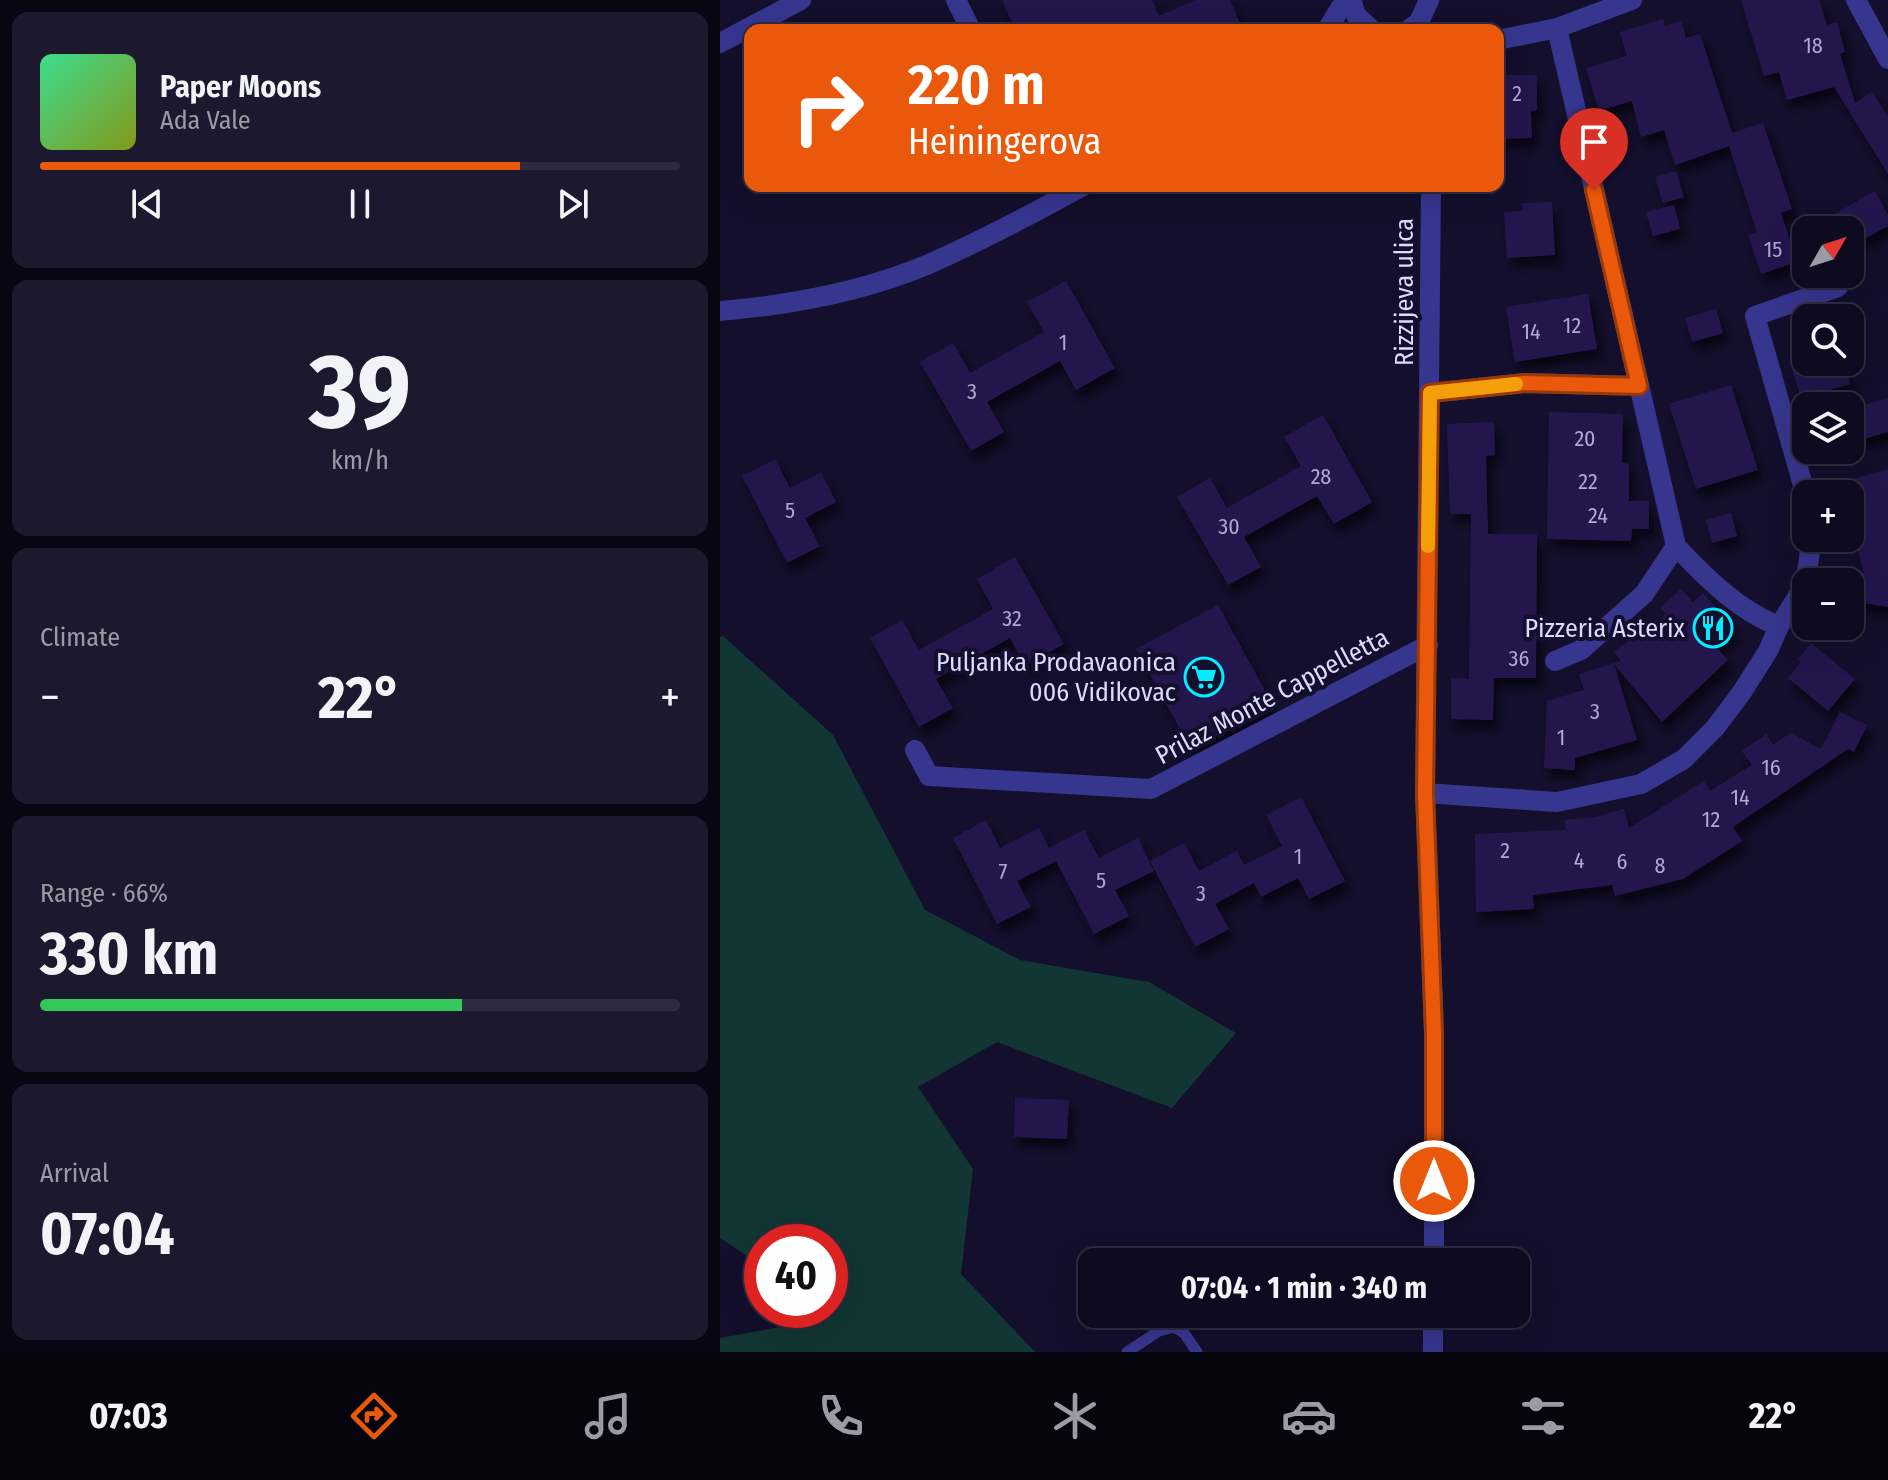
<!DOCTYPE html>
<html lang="en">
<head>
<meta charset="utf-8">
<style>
	:root { --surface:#0e0b21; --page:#1c192e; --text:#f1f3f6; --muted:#9b9ba5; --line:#2e2b3f; --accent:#ea580c }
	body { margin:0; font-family:"Fira Sans Condensed",sans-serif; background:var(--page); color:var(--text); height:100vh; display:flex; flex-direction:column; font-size:30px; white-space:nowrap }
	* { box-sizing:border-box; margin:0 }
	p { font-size:26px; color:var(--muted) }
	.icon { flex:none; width:44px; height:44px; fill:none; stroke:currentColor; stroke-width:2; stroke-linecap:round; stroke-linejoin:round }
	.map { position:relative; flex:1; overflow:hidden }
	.side { display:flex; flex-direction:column; gap:12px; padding:12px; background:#080612; width:720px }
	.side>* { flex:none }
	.banner { position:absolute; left:24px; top:24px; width:760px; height:168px; border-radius:16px; box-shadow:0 8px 32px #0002,0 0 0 2px var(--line); background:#ea580c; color:#fff; overflow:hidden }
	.needle { width:52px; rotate:51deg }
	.tools { position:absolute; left:1072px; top:216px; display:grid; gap:16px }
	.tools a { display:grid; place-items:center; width:72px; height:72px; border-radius:16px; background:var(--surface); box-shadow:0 8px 32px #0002,0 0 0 2px var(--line); font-size:40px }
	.speed { position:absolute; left:24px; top:1224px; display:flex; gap:16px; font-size:40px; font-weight:700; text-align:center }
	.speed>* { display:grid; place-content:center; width:104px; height:104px; border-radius:50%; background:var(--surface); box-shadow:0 8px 32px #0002,0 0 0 2px var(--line); line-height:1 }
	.speed .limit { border:12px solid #d22; background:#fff; color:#111 }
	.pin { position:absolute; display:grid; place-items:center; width:68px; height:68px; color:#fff; margin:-82px -34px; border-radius:50% 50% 50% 0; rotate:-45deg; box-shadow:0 0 8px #0007 }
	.pin .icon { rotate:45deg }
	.me { position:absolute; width:88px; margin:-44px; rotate:0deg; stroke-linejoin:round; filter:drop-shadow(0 0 6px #0008) }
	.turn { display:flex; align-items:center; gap:28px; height:168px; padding:0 32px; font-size:36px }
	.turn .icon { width:104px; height:104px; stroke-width:2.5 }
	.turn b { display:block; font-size:56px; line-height:68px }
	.big { font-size:60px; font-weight:700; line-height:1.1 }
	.side .widget { flex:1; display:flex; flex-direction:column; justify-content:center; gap:12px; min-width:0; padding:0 28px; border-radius:16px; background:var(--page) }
	.side .dial { align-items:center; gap:0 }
	.dial b { font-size:104px; line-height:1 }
	.song { display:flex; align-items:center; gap:24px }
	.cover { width:96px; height:96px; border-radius:12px; background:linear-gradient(135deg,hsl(150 70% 55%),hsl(70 70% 35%)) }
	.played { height:8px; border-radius:4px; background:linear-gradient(90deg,var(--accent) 75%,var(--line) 75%) }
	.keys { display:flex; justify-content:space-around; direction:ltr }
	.heat { display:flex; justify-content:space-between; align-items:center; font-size:44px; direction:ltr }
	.charge { height:12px; border-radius:6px; background:linear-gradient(90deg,#34c759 66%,var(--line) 0) }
	.trip { position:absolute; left:358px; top:1248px; width:452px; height:80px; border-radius:16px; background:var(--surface); box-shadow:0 8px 32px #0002,0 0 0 2px var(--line); font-weight:700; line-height:80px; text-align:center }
	.tabs { display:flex; height:128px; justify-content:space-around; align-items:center; background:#06040d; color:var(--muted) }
	.tabs .icon { width:56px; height:56px }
	.tabs .on { color:var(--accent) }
	.tabs b { font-size:36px; color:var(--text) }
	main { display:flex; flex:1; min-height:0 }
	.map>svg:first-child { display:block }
</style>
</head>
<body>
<main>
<section class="side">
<div class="widget">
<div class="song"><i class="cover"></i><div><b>Paper Moons</b><p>Ada Vale</p></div></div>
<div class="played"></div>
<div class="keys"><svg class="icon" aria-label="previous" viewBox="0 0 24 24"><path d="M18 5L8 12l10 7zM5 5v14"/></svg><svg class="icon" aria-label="pause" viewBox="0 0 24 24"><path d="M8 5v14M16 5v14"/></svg><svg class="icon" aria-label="next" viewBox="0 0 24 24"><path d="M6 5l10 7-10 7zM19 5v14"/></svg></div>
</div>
<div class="widget dial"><b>39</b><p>km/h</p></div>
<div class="widget"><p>Climate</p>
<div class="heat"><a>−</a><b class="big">22°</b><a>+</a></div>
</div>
<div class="widget"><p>Range · 66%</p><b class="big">330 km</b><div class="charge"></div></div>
<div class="widget"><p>Arrival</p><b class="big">07:04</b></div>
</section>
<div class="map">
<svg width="1168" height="1352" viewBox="0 0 1168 1352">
	<defs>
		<filter id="shadow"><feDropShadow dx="5" dy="9" stdDeviation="4" flood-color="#0009"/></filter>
	</defs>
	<rect width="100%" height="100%" fill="#130f2c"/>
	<polygon fill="#113634" points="3,636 113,735 205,910 300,960 429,982 516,1033 452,1108 277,1042 198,1087 253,1169 241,1274 315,1352 0,1352 0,1338 61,1327 61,1310 110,1310 110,1242 42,1242 42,1266 0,1238 0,637"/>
	<g fill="#23194e" filter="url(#shadow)">
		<polygon points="282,0 432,0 439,16 476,0 510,0 523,30 295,30"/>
		<polygon points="1021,0 1099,0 1107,25 1117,22 1125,52 1120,54 1135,103 1152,92 1168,117 1168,174 1114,87 1067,100 1059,72 1044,76"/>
		<polygon points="943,19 945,26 961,21 966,38 980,34 1012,133 1043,123 1072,209 1061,213 1077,262 1041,274 1028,235 1037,232 1009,146 955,165 944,130 921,137 912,101 879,111 866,68 907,56 900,32"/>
		<polygon points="778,75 817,75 817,110 811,111 812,138 778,139"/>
		<polygon points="956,171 964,197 943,203 935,177"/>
		<polygon points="1155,191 1168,215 1168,226 1130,247 1130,230 1086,230"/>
		<polygon points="832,202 835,255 787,258 784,212 803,211 802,203"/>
		<polygon points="954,205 960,229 933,236 926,212"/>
		<polygon points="346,281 395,368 356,390 340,361 267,402 284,432 251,451 200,362 233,343 250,373 324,332 307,302"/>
		<polygon points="868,294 877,349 795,362 786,307"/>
		<polygon points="996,309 1003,333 972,342 965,318"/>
		<polygon points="1070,362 1124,362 1130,384 1081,398"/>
		<polygon points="1011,385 1038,470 976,489 949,404"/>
		<polygon points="1168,398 1168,432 1130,443 1130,409"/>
		<polygon points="829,412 903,414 902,463 909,464 909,501 929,501 929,529 912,529 911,541 827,539"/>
		<polygon points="603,415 652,502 614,524 597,496 524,537 541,567 508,585 457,497 490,478 507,508 581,466 564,437"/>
		<polygon points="774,422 775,455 766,456 768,534 817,534 816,678 774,678 773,720 731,719 731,678 749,679 751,514 730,514 727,424"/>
		<polygon points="55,459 70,488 101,472 116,502 85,518 100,546 67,563 22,476"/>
		<polygon points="1168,469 1168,607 1130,601 1130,570 1144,573 1130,520 1130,480"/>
		<polygon points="1011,513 1017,536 992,543 986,520"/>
		<polygon points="295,557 344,644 305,666 290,638 216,679 233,708 199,727 150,638 182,620 199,650 273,609 257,579"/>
		<polygon points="961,589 973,602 983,593 1015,630 996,647 1008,660 942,722 894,664 917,740 855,758 855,770 824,768 827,701 864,690 859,674 901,661 894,652 912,638 915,642 946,614 940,608"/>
		<polygon points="498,605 553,705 471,749 416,649"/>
		<polygon points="1091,643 1135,679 1108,711 1068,678 1081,662 1078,659"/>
		<polygon points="1120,712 1147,725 1134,752 1128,749 1013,827 1022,841 963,879 895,896 892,885 813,895 814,909 756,912 755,834 846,830 845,820 875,817 904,809 909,828 984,781 990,791 1032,765 1022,751 1046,734 1053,745 1071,733 1101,749"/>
		<polygon points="581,797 625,881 589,899 578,878 541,897 534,883 495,904 509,929 475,947 430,861 464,843 479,871 517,851 524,865 562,846 546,815"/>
		<polygon points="266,820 280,848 319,828 329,848 364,830 379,858 418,838 434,871 395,890 409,916 374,934 336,861 297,881 311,907 277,924 233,838"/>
		<polygon points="295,1098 349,1100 347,1139 294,1137"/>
	</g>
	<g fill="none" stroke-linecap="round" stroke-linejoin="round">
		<polyline stroke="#37368f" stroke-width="11" points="407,1352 439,1331 454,1327 464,1333 477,1352"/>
		<g stroke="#37368f" stroke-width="20">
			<polyline points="236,0 251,30"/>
			<polyline points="1136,0 1168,59"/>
			<path d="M837,28l119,518c28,30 64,66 103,80"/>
			<polyline points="607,30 625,0"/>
			<polyline points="778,40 837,28 912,0"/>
			<polyline points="0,43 81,0"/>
			<path d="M0,311c71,-6 143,-19 209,-47 52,-23 105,-51 154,-78"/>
			<polyline points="710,393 805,383 919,386"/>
			<polyline points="1086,496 1035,316 1118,287"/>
			<polyline points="835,661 861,650 924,594 956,546"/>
			<polyline points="195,750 209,776 431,789 708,645"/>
			<polyline points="705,793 837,802 921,784 964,759 995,728 1022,692 1048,651 1059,626 1085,585 1092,538"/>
		</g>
		<g stroke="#37368f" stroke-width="20">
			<polyline points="631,0 636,15 652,30"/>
			<polyline points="688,30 699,22 709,0"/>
			<polyline points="711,186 705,793 714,1033 714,1262"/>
			<polyline points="713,1352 713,1314"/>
		</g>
	</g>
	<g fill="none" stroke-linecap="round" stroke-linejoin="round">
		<defs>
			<polyline id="route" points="714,1181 714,1033 705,793 710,393 805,383 919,386 874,190"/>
		</defs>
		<use href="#route" stroke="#983908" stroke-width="20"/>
		<use href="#route" stroke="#ea580c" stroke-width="14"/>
		<polyline stroke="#f59e0b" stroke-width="14" points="708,546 710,393 796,384"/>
	</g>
	<defs>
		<symbol id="restaurant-ring" viewBox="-11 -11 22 22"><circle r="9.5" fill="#130f2c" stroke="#05ebff" stroke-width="1.5"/><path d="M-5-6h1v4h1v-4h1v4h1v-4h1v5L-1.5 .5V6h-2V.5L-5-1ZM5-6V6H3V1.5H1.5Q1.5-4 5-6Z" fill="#05ebff"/></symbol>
		<symbol id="supermarket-ring" viewBox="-11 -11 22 22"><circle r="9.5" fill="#130f2c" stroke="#05ebff" stroke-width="1.5"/><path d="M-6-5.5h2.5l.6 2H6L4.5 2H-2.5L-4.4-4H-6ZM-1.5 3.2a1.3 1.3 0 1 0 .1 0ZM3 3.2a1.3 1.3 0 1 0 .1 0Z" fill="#05ebff"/></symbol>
	</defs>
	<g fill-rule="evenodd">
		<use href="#restaurant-ring" x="971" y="606" width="44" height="44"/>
		<use href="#supermarket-ring" x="462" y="655" width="44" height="44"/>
	</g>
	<g text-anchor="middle" stroke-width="8" stroke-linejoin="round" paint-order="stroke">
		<g font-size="22" fill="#aea9d3">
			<text x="1093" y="53">18</text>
			<text x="797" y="101">2</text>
			<text x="1053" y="257">15</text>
			<text x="852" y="333">12</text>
			<text x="811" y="339">14</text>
			<text x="343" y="350">1</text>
			<text x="252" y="399">3</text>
			<text x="865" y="446">20</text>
			<text x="601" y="484">28</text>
			<text x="868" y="489">22</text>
			<text x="70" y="518">5</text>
			<text x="878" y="523">24</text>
			<text x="509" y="534">30</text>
			<text x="292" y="626">32</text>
			<text x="799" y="666">36</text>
			<text x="875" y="719">3</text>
			<text x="841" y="745">1</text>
			<text x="1051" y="775">16</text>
			<text x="1020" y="805">14</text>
			<text x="991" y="827">12</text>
			<text x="785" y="858">2</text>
			<text x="578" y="864">1</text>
			<text x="859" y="868">4</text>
			<text x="902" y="869">6</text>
			<text x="940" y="873">8</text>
			<text x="283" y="879">7</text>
			<text x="381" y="888">5</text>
			<text x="481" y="901">3</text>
		</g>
		<g font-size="26" fill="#ddd9ff" stroke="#130f2c">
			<text transform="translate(684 292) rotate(-90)" y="9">Rizzijeva ulica</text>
			<text transform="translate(552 696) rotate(-28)" y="9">Prilaz Monte Cappelletta</text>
		</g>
		<g font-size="26" fill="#ddd9ff" stroke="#130f2c" text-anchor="end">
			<text x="965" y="637">Pizzeria Asterix</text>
			<text x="456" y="671">Puljanka Prodavaonica<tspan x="456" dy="30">006 Vidikovac</tspan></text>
		</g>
	</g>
</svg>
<div class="tools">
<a><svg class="needle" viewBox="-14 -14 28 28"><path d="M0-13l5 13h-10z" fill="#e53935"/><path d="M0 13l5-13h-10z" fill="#9b9ba5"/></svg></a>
<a><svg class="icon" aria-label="search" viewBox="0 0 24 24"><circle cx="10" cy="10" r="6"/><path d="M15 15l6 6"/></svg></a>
<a><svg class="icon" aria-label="layers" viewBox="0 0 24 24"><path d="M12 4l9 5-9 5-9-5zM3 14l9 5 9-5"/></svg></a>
<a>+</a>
<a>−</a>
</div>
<div class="speed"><div class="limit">40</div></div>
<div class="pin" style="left:874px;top:190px;background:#d93025"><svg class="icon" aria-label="arrive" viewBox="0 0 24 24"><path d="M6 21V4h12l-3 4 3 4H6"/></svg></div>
<svg class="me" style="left:714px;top:1181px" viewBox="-20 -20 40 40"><circle r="17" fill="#ea580c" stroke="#fff" stroke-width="3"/><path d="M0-11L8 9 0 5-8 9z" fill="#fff"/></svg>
<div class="trip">07:04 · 1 min · 340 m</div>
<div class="banner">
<div class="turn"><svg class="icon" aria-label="right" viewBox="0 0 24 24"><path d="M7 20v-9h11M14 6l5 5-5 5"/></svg><div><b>220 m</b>Heiningerova</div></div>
</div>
</div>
</main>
<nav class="tabs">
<b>07:03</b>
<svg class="icon on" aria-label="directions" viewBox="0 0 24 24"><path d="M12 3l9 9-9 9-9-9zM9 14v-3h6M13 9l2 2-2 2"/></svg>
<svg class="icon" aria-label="music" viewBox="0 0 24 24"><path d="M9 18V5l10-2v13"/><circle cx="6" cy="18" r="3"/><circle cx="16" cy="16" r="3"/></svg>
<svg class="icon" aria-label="phone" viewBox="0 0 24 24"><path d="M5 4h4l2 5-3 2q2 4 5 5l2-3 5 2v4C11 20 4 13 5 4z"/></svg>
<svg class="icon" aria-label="climate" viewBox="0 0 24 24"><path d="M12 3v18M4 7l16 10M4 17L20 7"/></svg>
<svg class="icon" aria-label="car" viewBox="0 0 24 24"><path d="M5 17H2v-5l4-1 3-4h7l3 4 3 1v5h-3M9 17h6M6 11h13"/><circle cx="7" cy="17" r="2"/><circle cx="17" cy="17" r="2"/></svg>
<svg class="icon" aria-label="filters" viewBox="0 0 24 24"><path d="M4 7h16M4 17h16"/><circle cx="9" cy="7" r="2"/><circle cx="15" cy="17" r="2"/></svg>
<b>22°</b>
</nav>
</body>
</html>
